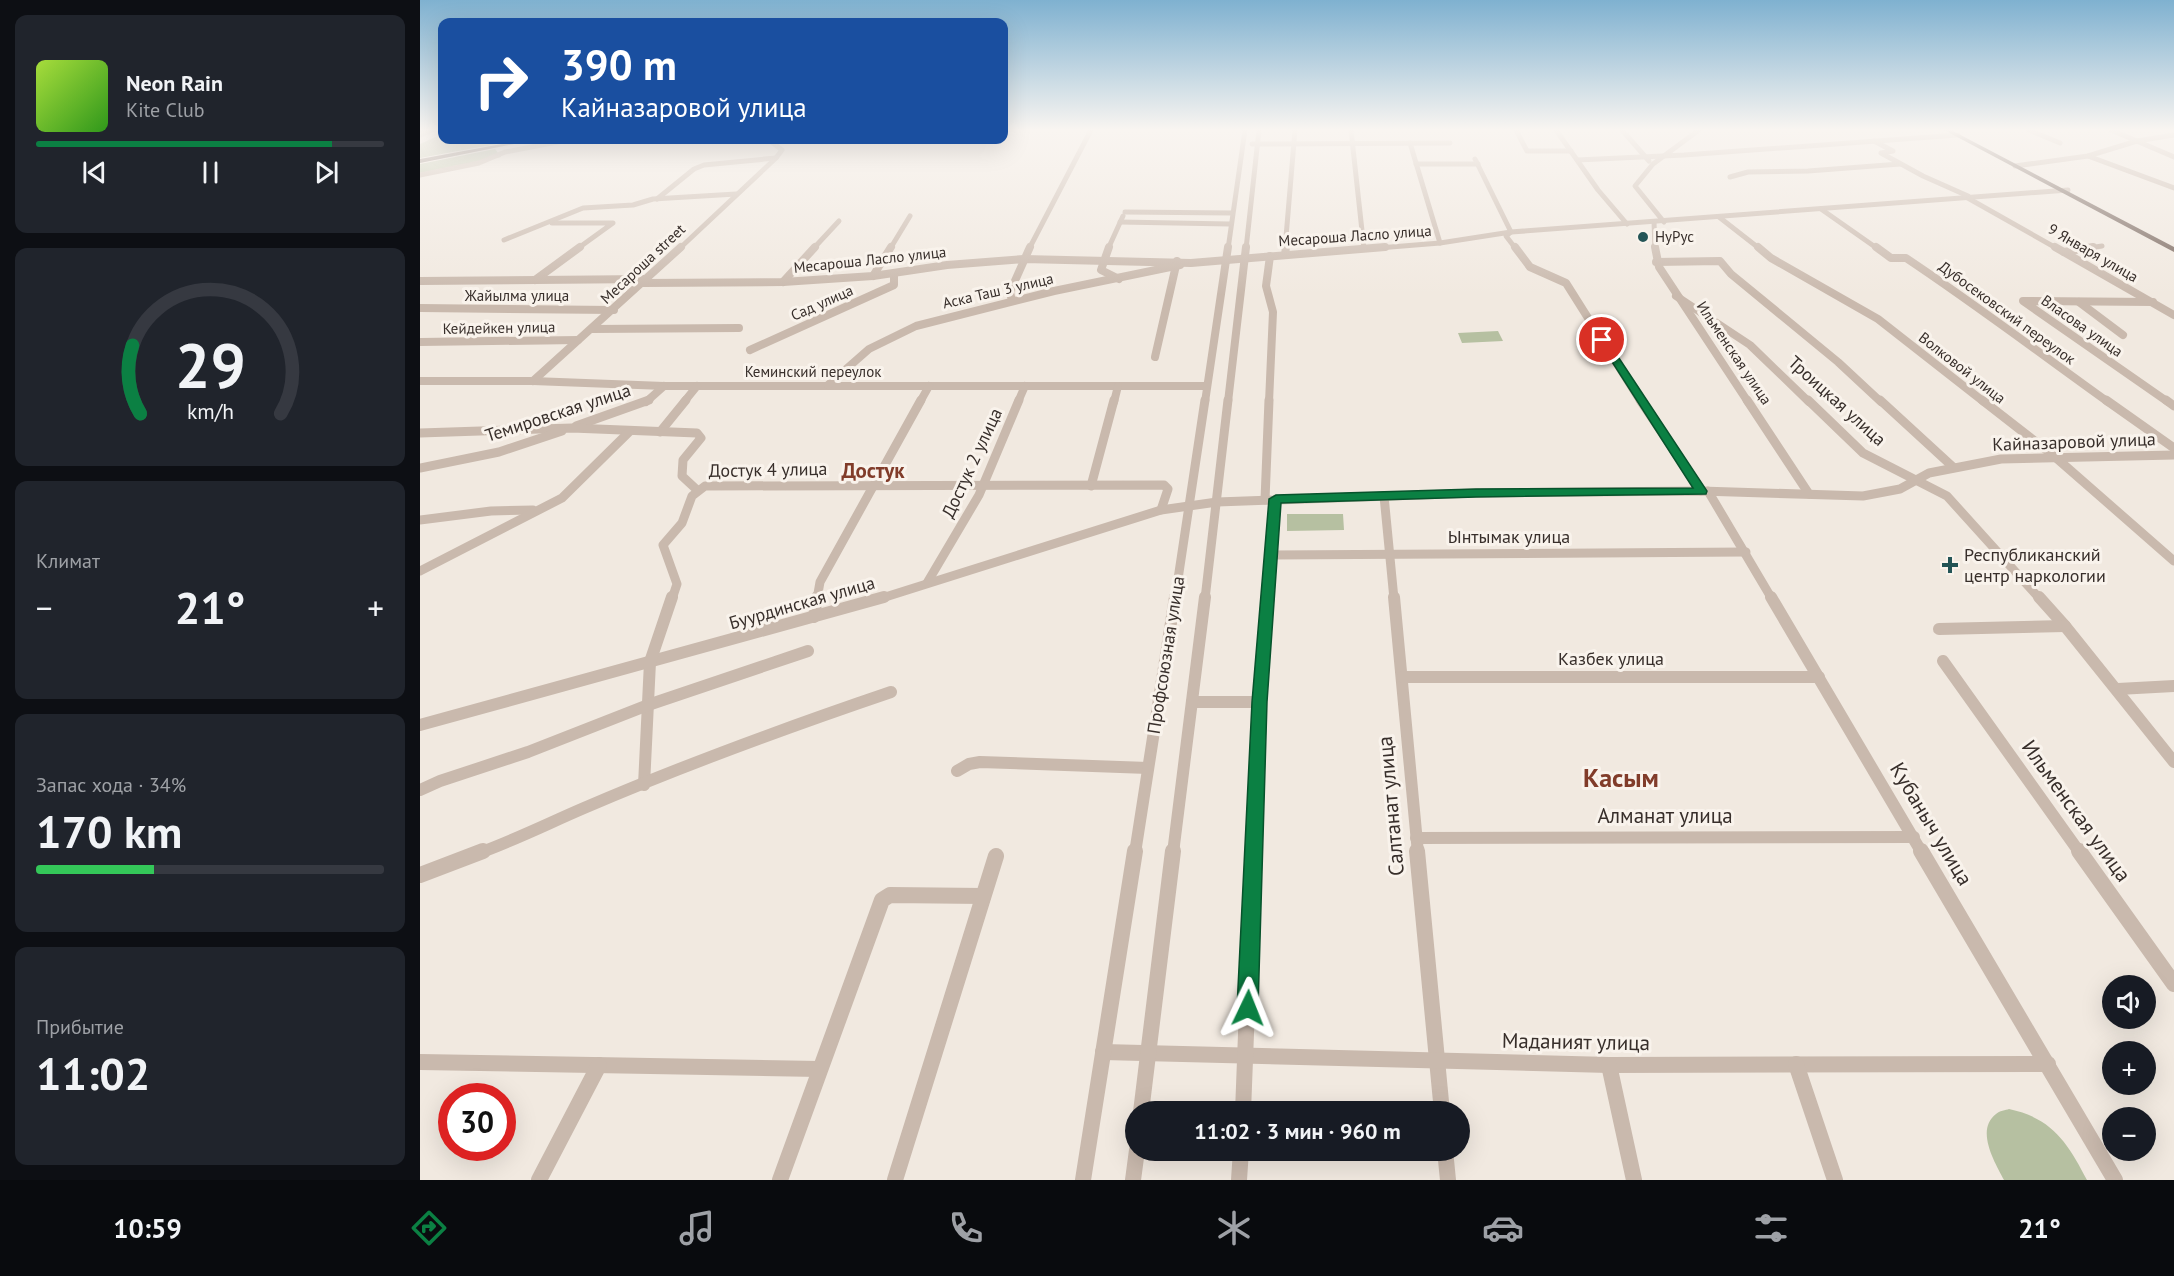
<!DOCTYPE html>
<html lang="ru">
<head>
<meta charset="utf-8">
<style>
	:root { --surface:#171b24; --page:#20242c; --text:#f1f3f6; --muted:#9ea1a6; --line:#363941; --accent:#0b8043 }
	body { margin:0; font-family:"PT Sans",sans-serif; background:var(--page); color:var(--text); height:100vh; display:flex; flex-direction:column; font-size:22px; white-space:nowrap }
	* { box-sizing:border-box; margin:0 }
	p { font-size:20px; color:var(--muted) }
	.icon { flex:none; width:33px; height:33px; fill:none; stroke:currentColor; stroke-width:2; stroke-linecap:round; stroke-linejoin:round }
	.map { position:relative; flex:1; overflow:hidden }
	.sheet { display:flex; flex-direction:column; gap:15px; padding:15px; background:#0d0f14; width:420px }
	.sheet>* { flex:none }
	.hud { position:absolute; left:18px; top:18px; width:570px; height:126px; border-radius:12px; box-shadow:0 6px 24px #0002; background:#1a4fa0; color:#fff; overflow:hidden }
	.buttons { position:absolute; left:1682px; top:975px; display:grid; gap:12px }
	.buttons a { display:grid; place-items:center; width:54px; height:54px; border-radius:50%; background:var(--surface); box-shadow:0 6px 24px #0002; font-size:30px }
	.speed { position:absolute; left:18px; top:1083px; display:flex; gap:12px; font-size:30px; font-weight:700; text-align:center }
	.speed>* { display:grid; place-content:center; width:78px; height:78px; border-radius:50%; background:var(--surface); box-shadow:0 6px 24px #0002; line-height:1 }
	.speed .limit { border:9px solid #d22; background:#fff; color:#111 }
	.pin { position:absolute; display:grid; place-items:center; width:51px; height:51px; color:#fff; margin:-26px; border:3px solid #fff; border-radius:50%; box-shadow:0 2px 6px #0007 }
	.me { position:absolute; width:66px; margin:-33px; rotate:2deg; stroke-linejoin:round; filter:drop-shadow(0 0 4px #0008) }
	.turn { display:flex; align-items:center; gap:21px; height:126px; padding:0 24px; font-size:27px }
	.turn .icon { width:78px; height:78px; stroke-width:2.5 }
	.turn b { display:block; font-size:42px; line-height:51px }
	.big { font-size:45px; font-weight:600; line-height:1.1 }
	.sheet .tile { flex:1; display:flex; flex-direction:column; justify-content:center; gap:9px; min-width:0; padding:0 21px; border-radius:12px; background:var(--page) }
	.sheet .dial { align-items:center; gap:0 }
	.dial svg { height:156px; overflow:visible; fill:none; stroke:var(--line); stroke-width:7; stroke-linecap:round; text-anchor:middle }
	.dial text { fill:var(--text); stroke:none }
	.song { display:flex; align-items:center; gap:18px }
	.cover { width:72px; height:72px; border-radius:9px; background:linear-gradient(135deg,hsl(80 70% 55%),hsl(110 70% 35%)) }
	.played { height:6px; border-radius:3px; background:linear-gradient(90deg,var(--accent) 85%,var(--line) 85%) }
	.keys { display:flex; justify-content:space-around; direction:ltr }
	.heat { display:flex; justify-content:space-between; align-items:center; font-size:33px; direction:ltr }
	.charge { height:9px; border-radius:4px; background:linear-gradient(90deg,#34c759 34%,var(--line) 0) }
	.trip { position:absolute; left:705px; top:1101px; width:345px; height:60px; border-radius:30px; background:var(--surface); box-shadow:0 6px 24px #0002; font-weight:600; line-height:60px; text-align:center }
	.menu { display:flex; height:96px; justify-content:space-around; align-items:center; background:#090b0e; color:var(--muted) }
	.menu .icon { width:42px; height:42px }
	.menu .current { color:var(--accent) }
	.menu b { font-size:27px; color:var(--text) }
	main { display:flex; flex:1; min-height:0 }
	.map>svg:first-child { display:block }
</style>
</head>
<body>
<main>
<section class="sheet">
<div class="tile">
<div class="song"><i class="cover"></i><div><b>Neon Rain</b><p>Kite Club</p></div></div>
<div class="played"></div>
<div class="keys"><svg class="icon" aria-label="previous" viewBox="0 0 24 24"><path d="M18 5L8 12l10 7zM5 5v14"/></svg><svg class="icon" aria-label="pause" viewBox="0 0 24 24"><path d="M8 5v14M16 5v14"/></svg><svg class="icon" aria-label="next" viewBox="0 0 24 24"><path d="M6 5l10 7-10 7zM19 5v14"/></svg></div>
</div>
<div class="tile dial"><svg viewBox="0 0 100 80">
<path d="M14 69A42 42 0 1 1 86 69"/>
<path d="M14 69A42 42 0 0 1 10 34" stroke="#0b8043"/>
<text x="50" y="56" font-size="32" font-weight="700">29</text>
<text x="50" y="72" font-size="11">km/h</text>
</svg></div>
<div class="tile"><p>Климат</p>
<div class="heat"><a>−</a><b class="big">21°</b><a>+</a></div>
</div>
<div class="tile"><p>Запас хода · 34%</p><b class="big">170 km</b><div class="charge"></div></div>
<div class="tile"><p>Прибытие</p><b class="big">11:02</b></div>
</section>
<div class="map">
<svg width="1754" height="1180" viewBox="0 0 1754 1180">
	<rect width="100%" height="100%" fill="#f1e9e0"/>
	<g fill="#b6c0a1">
		<polygon points="22,134 22,140 98,140 0,158 0,144"/>
		<polygon points="75,149 81,157 0,173 0,164"/>
		<polygon points="1078,331 1083,341 1042,343 1038,333"/>
		<polygon points="867,514 923,514 924,530 867,531"/>
		<path d="M1589,1109c43,9 59,34 78,71h-83c-9,-17 -29,-50 -8,-66 3,-3 10,-4 13,-5z"/>
	</g>
	<g fill="none" stroke-linecap="round" stroke-linejoin="round">
		<polyline stroke="#81acac" stroke-width="5" points="0,131 3,130"/>
		<g stroke="#c9b9ad" stroke-width="5">
			<polyline points="931,130 944,249"/>
			<polyline points="1096,130 1107,151 1151,151"/>
			<polyline points="1136,130 1178,190 1207,224"/>
			<polyline points="1202,130 1229,161"/>
			<polyline points="1609,130 1640,143"/>
			<polyline points="1691,130 1754,157"/>
			<polyline points="0,135 12,130"/>
			<polyline points="1454,141 1473,151 1461,153 1503,176 1548,196"/>
			<polyline points="990,143 1020,243"/>
			<polyline points="832,144 1030,143"/>
			<polyline points="1668,156 1754,188"/>
			<polyline points="1055,159 1091,232 1086,236 1096,249"/>
			<polyline points="1157,160 1264,155 1538,135"/>
			<polyline points="996,164 1058,164"/>
			<polyline points="1595,166 1668,156 1717,141 1754,135"/>
			<polyline points="0,175 59,163 85,152 148,140"/>
			<polyline points="1310,177 1328,172 1388,171 1480,164"/>
			<polyline points="1546,197 1638,249"/>
			<polyline points="237,199 274,169 284,165 356,158"/>
			<polyline points="1401,209 1458,249"/>
			<polyline points="705,212 812,213"/>
			<polyline points="1299,217 1340,249"/>
			<polyline points="700,222 810,224"/>
			<polyline points="1234,222 1235,249"/>
			<polyline points="1244,222 1215,186 1233,164 1279,130"/>
			<polyline points="132,223 193,223 157,249"/>
			<polyline points="84,240 163,208 213,205 233,199 316,194"/>
			<polyline points="865,241 943,239"/>
			<polyline points="259,249 356,158 362,150 349,140"/>
			<polyline points="393,249 419,221"/>
			<polyline points="470,249 490,216"/>
			<polyline points="609,249 671,130"/>
			<polyline points="688,249 703,216"/>
			<polyline points="808,249 825,130"/>
			<polyline points="826,249 839,130"/>
			<polyline points="865,249 875,130"/>
			<polyline points="946,249 1020,243 1091,232 1648,190"/>
			<polyline points="1663,249 1682,246"/>
		</g>
		<g stroke="#c9b9ad" stroke-width="8">
			<polyline points="689,247 681,270 699,279"/>
			<polyline points="1095,247 1110,267 1146,283 1221,402"/>
			<polyline points="1235,247 1239,267 1328,402"/>
			<polyline points="1338,247 1351,258 1458,319 1564,402"/>
			<path d="M1456,247l15,11h15c69,46 135,96 202,144"/>
			<polyline points="1635,247 1754,315"/>
			<polyline points="1644,252 1673,247"/>
			<polyline points="865,255 866,247"/>
			<polyline points="1236,262 1300,261 1311,274 1418,362 1461,402"/>
			<polyline points="453,276 471,247"/>
			<polyline points="115,280 160,247"/>
			<polyline points="0,281 227,279"/>
			<polyline points="363,282 395,247"/>
			<polyline points="223,283 363,282 453,276 527,265 604,259 771,263 965,247"/>
			<polyline points="1256,296 1330,345 1389,402"/>
			<polyline points="592,301 590,292 610,247"/>
			<polyline points="1659,302 1703,335"/>
			<polyline points="1733,302 1603,301 1748,402"/>
			<polyline points="0,308 194,310"/>
			<polyline points="172,329 319,328"/>
			<polyline points="0,342 158,340"/>
			<polyline points="330,350 474,285 474,274"/>
			<polyline points="735,357 757,261"/>
			<polyline points="0,381 113,381 244,386 787,386"/>
			<polyline points="113,381 261,247"/>
			<polyline points="408,385 449,349 496,326 634,291 760,265"/>
			<polyline points="226,402 244,386"/>
			<polyline points="264,402 277,386"/>
			<polyline points="500,402 509,386"/>
			<polyline points="598,402 605,386"/>
			<polyline points="694,402 698,386"/>
			<polyline points="785,402 808,247"/>
			<polyline points="808,402 826,247"/>
			<polyline points="849,402 853,312 846,286 850,256"/>
		</g>
		<g stroke="#c9b9ad" stroke-width="9">
			<polyline points="1220,400 1281,491"/>
			<polyline points="1327,400 1389,494"/>
			<polyline points="1388,400 1443,453 1527,496 1620,599"/>
			<polyline points="1460,400 1533,467"/>
			<polyline points="1562,400 1634,456 1754,561"/>
			<polyline points="1686,400 1754,448"/>
			<polyline points="1746,400 1754,406"/>
			<polyline points="156,426 229,400"/>
			<polyline points="240,432 266,400"/>
			<polyline points="0,433 152,428 277,433 281,438 263,460 262,476 276,489"/>
			<polyline points="0,468 79,452 142,431"/>
			<polyline points="671,486 694,400"/>
			<polyline points="1288,491 1352,599"/>
			<polyline points="964,496 974,599"/>
			<polyline points="845,500 849,400"/>
			<polyline points="0,520 71,511 113,510"/>
			<polyline points="853,555 1326,552"/>
			<polyline points="0,571 142,498 209,432"/>
			<polyline points="507,583 559,495 599,400"/>
			<polyline points="252,599 257,584 243,545 262,523 272,496 285,486 744,485 748,489 741,510"/>
			<polyline points="397,599 400,582 501,400"/>
			<polyline points="459,599 741,510 797,502 1056,493 1281,491 1443,496 1480,489 1509,473 1581,459 1754,455"/>
			<polyline points="755,599 785,400"/>
			<polyline points="785,599 808,400"/>
			<polyline points="848,599 856,499"/>
		</g>
		<g stroke="#c9b9ad" stroke-width="12">
			<polyline points="974,597 998,853"/>
			<polyline points="1351,597 1502,853"/>
			<polyline points="1619,597 1645,626 1754,762"/>
			<polyline points="394,617 397,597"/>
			<polyline points="1519,629 1645,626"/>
			<polyline points="1523,661 1660,853"/>
			<polyline points="983,677 1399,677"/>
			<polyline points="1698,689 1754,686"/>
			<polyline points="772,702 839,702"/>
			<polyline points="0,725 464,597"/>
			<polyline points="537,771 549,764 560,762 728,768"/>
			<polyline points="224,785 230,662 252,597"/>
			<polyline points="0,790 20,781 108,752 228,705 388,651"/>
			<polyline points="996,838 1494,837"/>
			<path d="M59,853c36,-13 70,-30 105,-45 100,-43 204,-81 307,-116"/>
			<polyline points="715,853 755,597"/>
			<polyline points="753,853 785,597"/>
			<polyline points="833,853 839,702 848,597"/>
		</g>
		<g stroke="#c9b9ad" stroke-width="16">
			<polyline points="997,851 1022,1112"/>
			<polyline points="1501,851 1695,1180"/>
			<polyline points="1659,851 1754,984"/>
			<polyline points="0,875 63,851"/>
			<polyline points="683,1052 1189,1065 1628,1064"/>
			<polyline points="0,1062 399,1069"/>
			<polyline points="1376,1064 1415,1180"/>
			<polyline points="1189,1065 1214,1180"/>
			<polyline points="721,1112 753,851"/>
			<polyline points="823,1112 833,851"/>
			<polyline points="1025,1150 1028,1180"/>
			<polyline points="119,1180 179,1065"/>
			<polyline points="360,1180 462,900 470,895 563,896"/>
			<polyline points="475,1180 576,856"/>
			<polyline points="663,1180 715,851"/>
			<polyline points="713,1180 717,1150"/>
			<polyline points="819,1180 821,1150"/>
		</g>
		<g fill="#78665d" fill-rule="evenodd">
			<polygon points="1524,130 1531,130 1754,247 1754,252"/>
			<polygon points="103,140 114,140 0,163 0,159"/>
		</g>
	</g>
	<linearGradient id="sky" x2="0" y2="1"><stop stop-color="#7fb1d0"/><stop offset="0.44" stop-color="#f9f5f1"/><stop offset="1" stop-color="#f9f5f1" stop-opacity="0"/></linearGradient>
	<rect width="1754" height="295" fill="url(#sky)"/>
	<polygon fill="#0b8043" stroke="#07532c" stroke-width="1.5" points="1179,338 1187,340 1287,491 1286,494 1056,497 861,503 847,702 838,1008 835,1015 828,1018 820,1015 817,1008 832,702 849,499 856,495 1056,489 1273,488 1178,340"/>
	<g fill="#235456" stroke="#f9f3ec" stroke-width="2">
		<circle cx="1223" cy="237" r="6"/>
		<path d="M1527 556h6v6h6v6h-6v6h-6v-6h-6v-6h6z"/>
	</g>
	<g text-anchor="middle" stroke-width="6" stroke-linejoin="round" paint-order="stroke">
		<g font-size="15" fill="#382f2b" stroke="#f9f3ec">
			<text transform="translate(935 236) rotate(-4)" y="5">Месароша Ласло улица</text>
			<text transform="translate(1673 253) rotate(30)" y="5">9 Января улица</text>
			<text transform="translate(450 260) rotate(-6)" y="5">Месароша Ласло улица</text>
			<text transform="translate(223 264) rotate(-43)" y="5">Месароша street</text>
			<text transform="translate(578 291) rotate(-13)" y="5">Аска Таш 3 улица</text>
			<text x="97" y="301">Жайылма улица</text>
			<text transform="translate(402 303) rotate(-24)" y="5">Сад улица</text>
			<text transform="translate(1587 313) rotate(36)" y="5">Дубосековский переулок</text>
			<text transform="translate(1662 326) rotate(35)" y="5">Власова улица</text>
			<text transform="translate(79 328) rotate(-1)" y="5">Кейдейкен улица</text>
			<text transform="translate(1314 353) rotate(56)" y="5">Ильменская улица</text>
			<text transform="translate(1542 368) rotate(38)" y="5">Волковой улица</text>
			<text x="393" y="377">Кеминский переулок</text>
		</g>
		<g font-size="15" fill="#382f2b" stroke="#f9f3ec" text-anchor="start">
			<text x="1235" y="242">НуРус</text>
		</g>
		<g font-size="18" fill="#382f2b" stroke="#f9f3ec">
			<text transform="translate(1417 401) rotate(42)" y="6">Троицкая улица</text>
			<text transform="translate(138 413) rotate(-18)" y="6">Темировская улица</text>
			<text transform="translate(1654 442) rotate(-2)" y="6">Кайназаровой улица</text>
			<text transform="translate(552 463) rotate(-65)" y="6">Достук 2 улица</text>
			<text transform="translate(348 470) rotate(-1)" y="6">Достук 4 улица</text>
			<text x="1089" y="543">Ынтымак улица</text>
			<text transform="translate(382 603) rotate(-16)" y="6">Буурдинская улица</text>
			<text transform="translate(746 655) rotate(-81)" y="6">Профсоюзная улица</text>
			<text x="1191" y="665">Казбек улица</text>
		</g>
		<g font-size="18" fill="#382f2b" stroke="#f9f3ec" text-anchor="start">
			<text x="1544" y="561">Республиканский<tspan x="1544" dy="21">центр наркологии</tspan></text>
		</g>
		<g font-size="21" font-weight="bold" fill="#813c2a" stroke="#f9f3ec">
			<text x="453" y="478">Достук</text>
		</g>
		<g font-size="21" fill="#382f2b" stroke="#f9f3ec">
			<text transform="translate(971 806) rotate(-95)" y="7">Салтанат улица</text>
			<text transform="translate(1656 811) rotate(54)" y="7">Ильменская улица</text>
			<text x="1245" y="823">Алманат улица</text>
			<text transform="translate(1511 824) rotate(59)" y="7">Кубаныч улица</text>
			<text transform="translate(1156 1042) rotate(1)" y="7">Маданият улица</text>
		</g>
		<g font-size="26" font-weight="bold" fill="#813c2a" stroke="#f9f3ec">
			<text x="1201" y="787">Касым</text>
		</g>
	</g>
</svg>
<div class="buttons">
<a><svg class="icon" aria-label="sound" viewBox="0 0 24 24"><path d="M4 9h4l5-4v14l-5-4H4zM17 9q2 3 0 6"/></svg></a>
<a>+</a>
<a>−</a>
</div>
<div class="speed"><div class="limit">30</div></div>
<div class="pin" style="left:1182px;top:340px;background:#d93025"><svg class="icon" aria-label="arrive" viewBox="0 0 24 24"><path d="M6 21V4h12l-3 4 3 4H6"/></svg></div>
<svg class="me" style="left:828px;top:1008px" viewBox="-20 -20 40 40"><path d="M0-17L14 15 0 8-14 15z" fill="#0b8043" stroke="#fff" stroke-width="4"/></svg>
<div class="trip">11:02 · 3 мин · 960 m</div>
<div class="hud">
<div class="turn"><svg class="icon" aria-label="right" viewBox="0 0 24 24"><path d="M7 20v-9h11M14 6l5 5-5 5"/></svg><div><b>390 m</b>Кайназаровой улица</div></div>
</div>
</div>
</main>
<nav class="menu">
<b>10:59</b>
<svg class="icon current" aria-label="directions" viewBox="0 0 24 24"><path d="M12 3l9 9-9 9-9-9zM9 14v-3h6M13 9l2 2-2 2"/></svg>
<svg class="icon" aria-label="music" viewBox="0 0 24 24"><path d="M9 18V5l10-2v13"/><circle cx="6" cy="18" r="3"/><circle cx="16" cy="16" r="3"/></svg>
<svg class="icon" aria-label="phone" viewBox="0 0 24 24"><path d="M5 4h4l2 5-3 2q2 4 5 5l2-3 5 2v4C11 20 4 13 5 4z"/></svg>
<svg class="icon" aria-label="climate" viewBox="0 0 24 24"><path d="M12 3v18M4 7l16 10M4 17L20 7"/></svg>
<svg class="icon" aria-label="car" viewBox="0 0 24 24"><path d="M5 17H2v-5l4-1 3-4h7l3 4 3 1v5h-3M9 17h6M6 11h13"/><circle cx="7" cy="17" r="2"/><circle cx="17" cy="17" r="2"/></svg>
<svg class="icon" aria-label="filters" viewBox="0 0 24 24"><path d="M4 7h16M4 17h16"/><circle cx="9" cy="7" r="2"/><circle cx="15" cy="17" r="2"/></svg>
<b>21°</b>
</nav>
</body>
</html>
